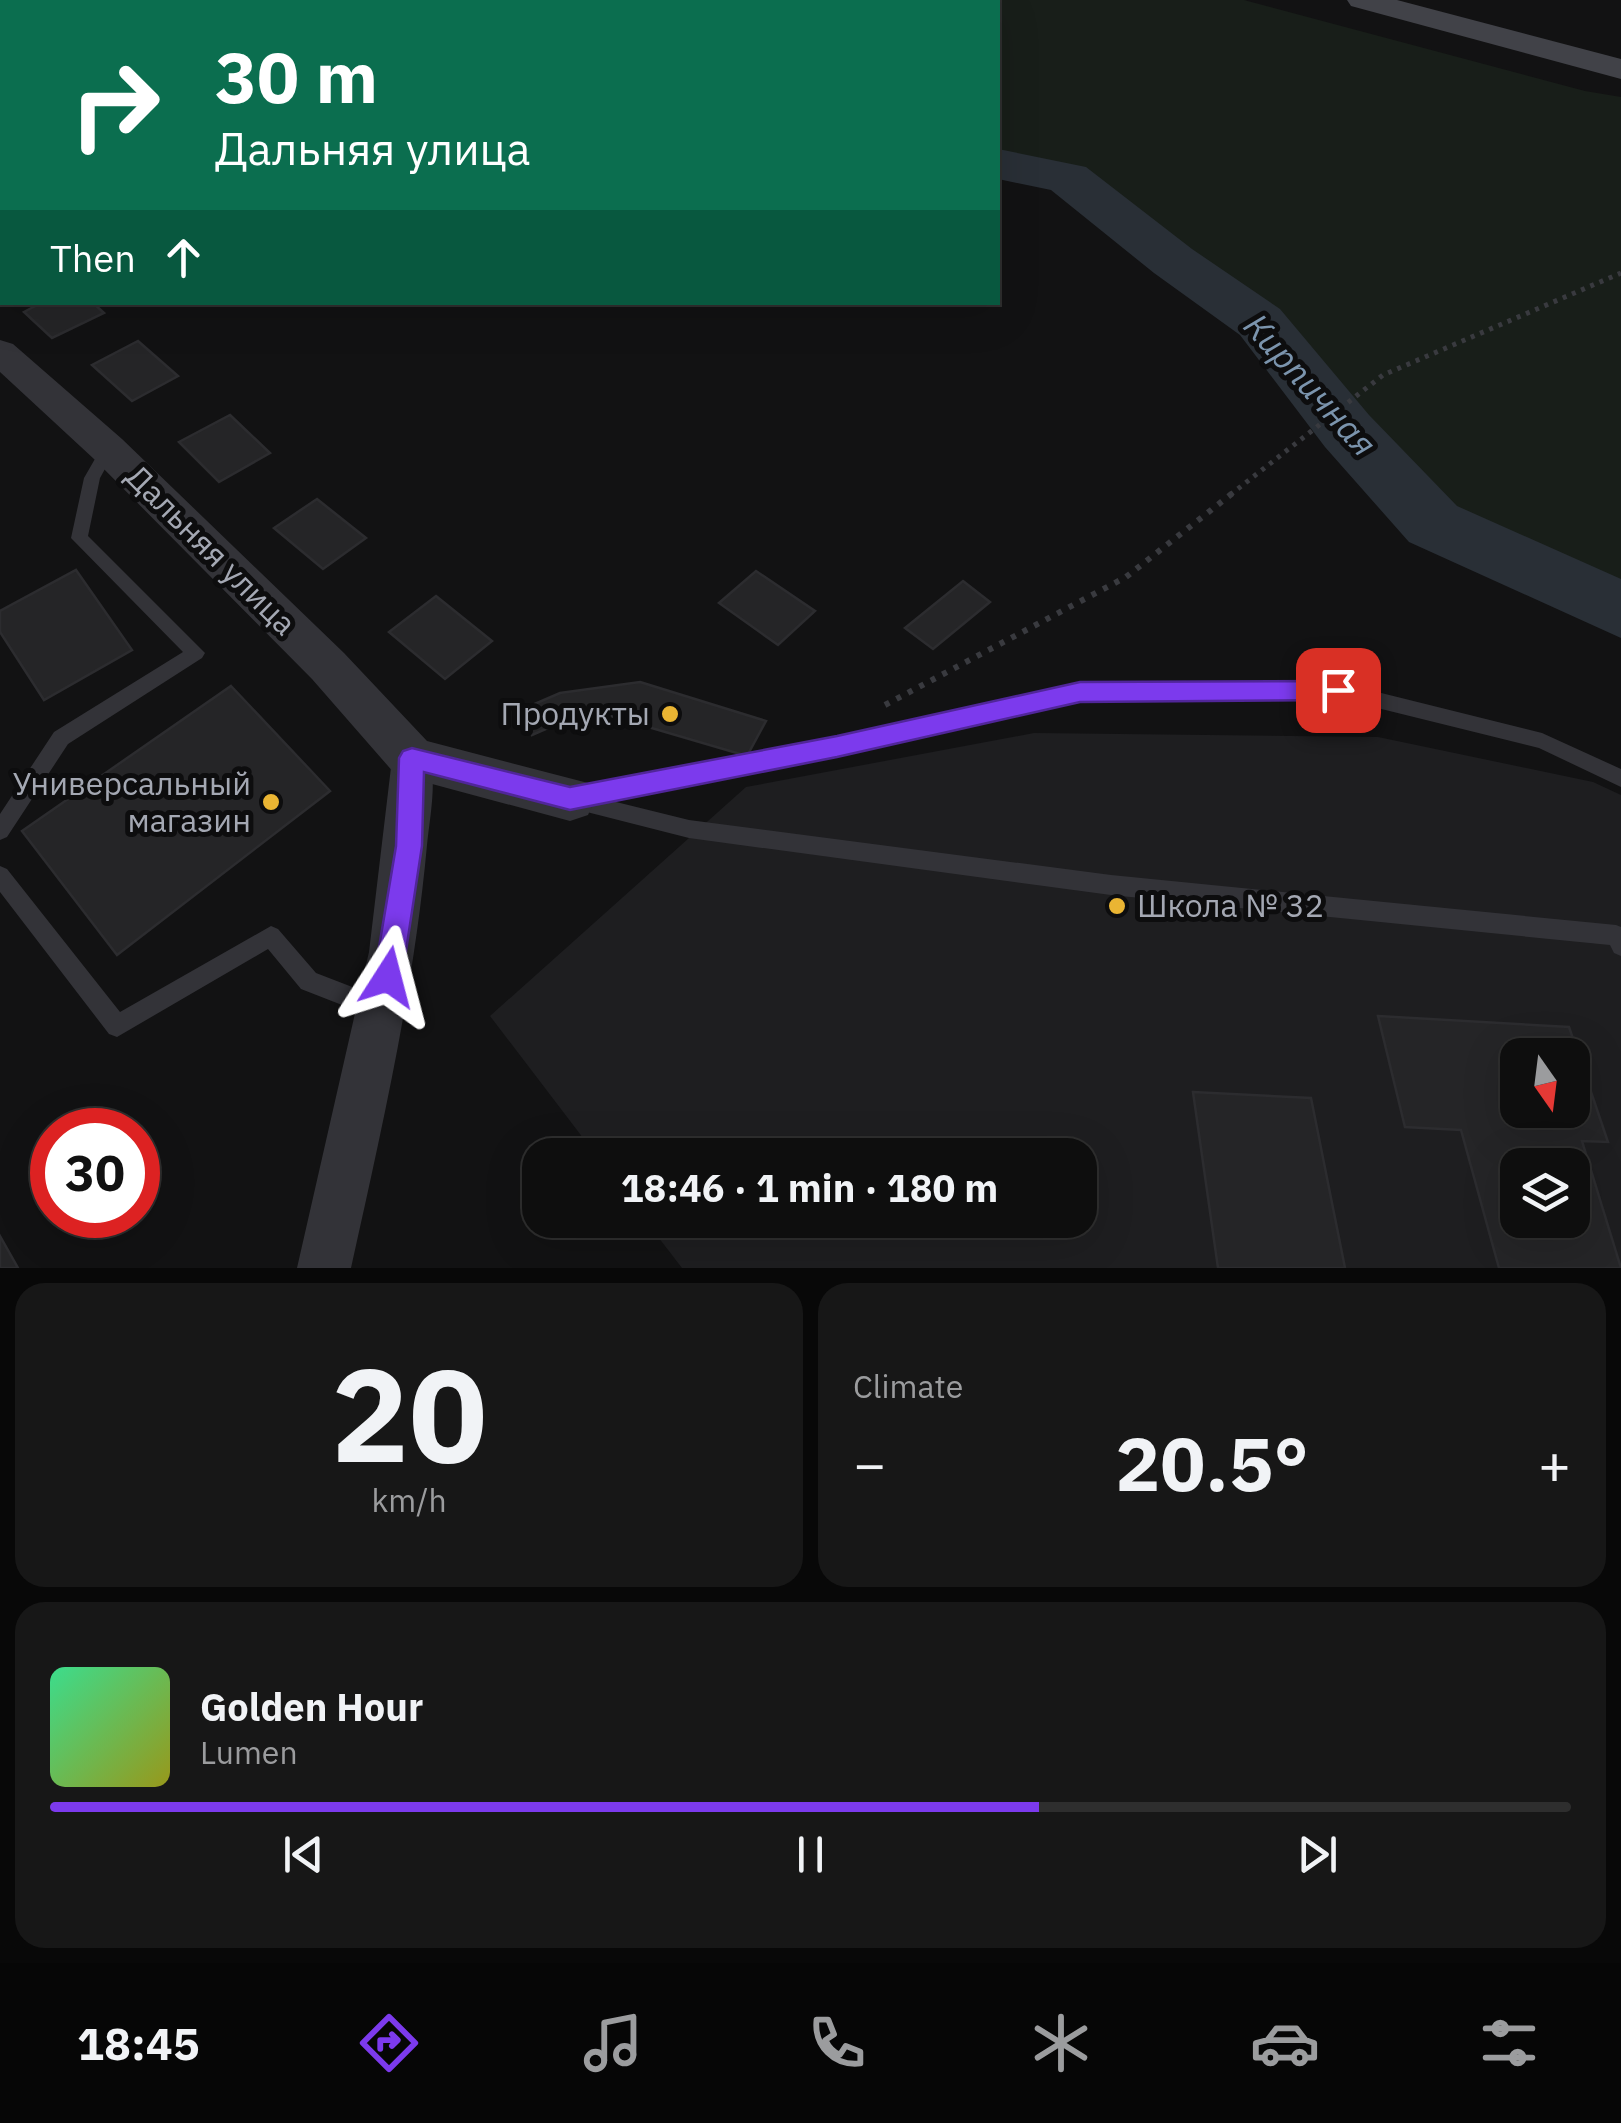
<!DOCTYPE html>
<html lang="en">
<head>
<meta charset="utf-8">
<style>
	:root { --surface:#0e0e0e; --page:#171717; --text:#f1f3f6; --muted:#9b9c9e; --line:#2e2e2e; --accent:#7c3aed }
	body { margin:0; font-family:"IBM Plex Sans",sans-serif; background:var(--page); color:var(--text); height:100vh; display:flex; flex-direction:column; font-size:38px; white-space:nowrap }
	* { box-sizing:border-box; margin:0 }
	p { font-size:32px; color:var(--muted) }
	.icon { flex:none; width:55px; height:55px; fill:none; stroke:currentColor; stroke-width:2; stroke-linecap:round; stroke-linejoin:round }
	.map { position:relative; height:1268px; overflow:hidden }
	.sheet { display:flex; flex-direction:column; gap:15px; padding:15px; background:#080808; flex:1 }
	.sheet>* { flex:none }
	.banner { position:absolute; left:0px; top:0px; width:1000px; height:305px; box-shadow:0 10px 40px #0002,0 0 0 2px var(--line); background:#0b6e4f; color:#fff; overflow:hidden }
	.needle { width:65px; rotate:166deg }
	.fabs { position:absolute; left:1500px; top:1038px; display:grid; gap:20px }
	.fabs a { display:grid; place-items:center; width:90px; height:90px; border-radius:20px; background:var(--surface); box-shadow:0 10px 40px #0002,0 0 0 2px var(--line); font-size:50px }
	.speed { position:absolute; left:30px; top:1108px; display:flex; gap:20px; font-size:50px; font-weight:700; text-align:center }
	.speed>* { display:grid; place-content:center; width:130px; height:130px; border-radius:50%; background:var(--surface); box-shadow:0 10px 40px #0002,0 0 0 2px var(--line); line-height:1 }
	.speed .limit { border:15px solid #d22; background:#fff; color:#111 }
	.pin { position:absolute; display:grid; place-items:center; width:85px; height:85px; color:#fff; margin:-42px; border-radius:20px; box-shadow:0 5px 15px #0006 }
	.me { position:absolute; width:110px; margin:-55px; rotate:9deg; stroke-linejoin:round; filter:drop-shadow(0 0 8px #0008) }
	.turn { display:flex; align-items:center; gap:35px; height:210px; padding:0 50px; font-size:45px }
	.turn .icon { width:130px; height:130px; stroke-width:2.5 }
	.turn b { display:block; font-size:70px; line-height:85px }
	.then { display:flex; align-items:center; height:95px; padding:0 50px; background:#0003; gap:20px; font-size:38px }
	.big { font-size:75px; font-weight:700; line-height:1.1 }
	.sheet .card { flex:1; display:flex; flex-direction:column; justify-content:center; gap:15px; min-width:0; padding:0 35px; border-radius:30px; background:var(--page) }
	.sheet .dial { align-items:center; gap:0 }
	.dial b { font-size:130px; line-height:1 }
	.song { display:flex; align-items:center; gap:30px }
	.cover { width:120px; height:120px; border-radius:15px; background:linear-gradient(135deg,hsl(150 70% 55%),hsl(60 70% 35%)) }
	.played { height:10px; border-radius:5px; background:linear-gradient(90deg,var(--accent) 65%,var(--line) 65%) }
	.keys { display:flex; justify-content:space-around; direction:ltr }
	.heat { display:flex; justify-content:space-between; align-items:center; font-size:55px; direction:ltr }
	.sheet .tiles { flex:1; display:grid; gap:15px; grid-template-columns:1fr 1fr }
	.card:last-child { grid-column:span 2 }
	.trip { position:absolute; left:522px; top:1138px; width:575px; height:100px; border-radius:30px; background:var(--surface); box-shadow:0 10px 40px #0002,0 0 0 2px var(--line); font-weight:700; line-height:100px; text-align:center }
	.tab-bar { display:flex; height:160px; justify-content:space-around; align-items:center; background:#060606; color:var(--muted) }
	.tab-bar .icon { width:70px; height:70px }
	.tab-bar .on { color:var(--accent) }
	.tab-bar b { font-size:45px; color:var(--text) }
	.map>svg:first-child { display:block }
</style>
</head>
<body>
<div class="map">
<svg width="1621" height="1268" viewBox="0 0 1621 1268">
	<rect width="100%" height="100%" fill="#121213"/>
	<g fill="#1e1e20" fill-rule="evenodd">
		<polygon points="0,0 527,0 529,2 2,2 2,28"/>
		<path d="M1034,733l344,4 215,45 28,13v473h-939l-37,-48h435v-65h-484l-106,-139 256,-229zM1518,1055h54v55h-54zM1518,1165h54v55h-54z"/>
	</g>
	<polygon fill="#181e19" points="634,0 1244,0 1585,91 1621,97 1621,585 1462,515 1325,418 1235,296 1047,164 998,155 998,2 625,2"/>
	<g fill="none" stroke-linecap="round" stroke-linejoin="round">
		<g fill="#292f36" fill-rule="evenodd">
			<rect x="0" y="61" width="2" height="28"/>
			<polygon points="998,149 1086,167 1192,249 1280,309 1369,415 1457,506 1621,579 1621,638 1409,542 1325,447 1240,335 1154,273 1051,190 998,179"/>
		</g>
	</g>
	<g fill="#252527" stroke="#2c2c2f" stroke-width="2.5" fill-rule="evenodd">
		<polygon points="43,302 92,302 104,313 52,338 24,312"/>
		<polygon points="138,341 178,376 132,401 92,365"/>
		<polygon points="230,415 270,453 219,482 179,442"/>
		<polygon points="317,499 366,538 323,569 274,528"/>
		<polygon points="76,570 132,650 44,700 0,632 0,611"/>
		<polygon points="756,571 815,611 778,645 719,603"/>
		<polygon points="963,581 990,602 933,649 905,628"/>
		<polygon points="436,596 492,641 445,679 389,632"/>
		<polygon points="640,682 766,721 747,756 604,714 571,718 532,735 523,709 560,693"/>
		<polygon points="231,686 330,791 117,955 22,831"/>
		<path d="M1378,1016l191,11 39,115 -26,-1 39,127h-122l-38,-138 -56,-3zM1518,1055h54v55h-54zM1518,1165h54v55h-54z"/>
		<polygon points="1193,1092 1311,1098 1345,1268 1218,1268"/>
		<polygon points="0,1236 18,1268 0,1268"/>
	</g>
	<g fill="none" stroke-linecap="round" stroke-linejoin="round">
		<polyline stroke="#393a3f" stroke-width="5" stroke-dasharray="4 6" stroke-linecap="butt" points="1230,495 1383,375 1621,273"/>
		<polyline stroke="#393a3f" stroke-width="6" stroke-dasharray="5 8" stroke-linecap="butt" points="885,705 1126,577 1234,492"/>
		<g fill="#333338" fill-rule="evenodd">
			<rect x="143" y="0" width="10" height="2"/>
			<polygon points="108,444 116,449 100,478 88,536 205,653 202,658 68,744 7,837 0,840 0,814 54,732 183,652 71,538 84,478 103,445"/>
			<polygon points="1337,682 1542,733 1621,769 1621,787 1539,748 1337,698 1079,700 837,755 608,800 689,820 1111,875 1616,925 1621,927 1621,956 1614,953 1610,945 1111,895 689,838 575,809 565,804 562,798 565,792 572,789 837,739 1079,684"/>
			<polygon points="0,866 7,869 120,1012 271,926 278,929 316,973 386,1000 389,1008 386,1016 378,1019 301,989 268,949 117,1037 109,1034 0,892"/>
		</g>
		<path fill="#333338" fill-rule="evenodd" d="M412,741l14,5c13,27 4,69 1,99 -13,143 -45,283 -76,423h-54l72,-316 23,-193 6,-13z"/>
		<polygon fill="#333338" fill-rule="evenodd" points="0,340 13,344 122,439 344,653 427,741 588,783 595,799 588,815 570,821 395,774 312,679 94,459 0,372"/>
		<polygon fill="#414248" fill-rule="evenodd" points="1347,0 1397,0 1621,59 1621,79 1351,6"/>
	</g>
	<polygon fill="#7c3aed" stroke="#51269a" stroke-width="2.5" points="1338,681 1346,683 1349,690 1346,698 1338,700 1080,702 837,757 570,810 424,772 422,846 402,977 398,987 388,991 378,987 374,977 396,846 399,758 403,751 412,748 570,787 837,736 1080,682"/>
	<g fill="#eab533" stroke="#0d0d0e" stroke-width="4">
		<circle cx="670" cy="714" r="10"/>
		<circle cx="271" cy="802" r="10"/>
		<circle cx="1117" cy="906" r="10"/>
	</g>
	<g text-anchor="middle" stroke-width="10" stroke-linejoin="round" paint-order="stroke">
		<g font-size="32" fill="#a4a8b3" stroke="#0d0d0e">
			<text transform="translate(211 550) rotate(45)" y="11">Дальняя улица</text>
		</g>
		<g font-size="32" fill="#a4a8b3" stroke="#0d0d0e" text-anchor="end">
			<text x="650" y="725">Продукты</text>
			<text x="251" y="795">Универсальный<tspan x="251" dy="37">магазин</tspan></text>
			<text x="1137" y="917" text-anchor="start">Школа № 32</text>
		</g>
		<g font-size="35" font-style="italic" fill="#7b94ad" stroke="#0d0d0e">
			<text transform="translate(1310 385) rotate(48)" y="12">Кирпичная</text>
		</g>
	</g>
</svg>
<div class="fabs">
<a><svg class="needle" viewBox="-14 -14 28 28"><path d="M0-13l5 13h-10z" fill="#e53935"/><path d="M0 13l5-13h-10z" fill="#9b9c9e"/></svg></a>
<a><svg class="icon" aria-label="layers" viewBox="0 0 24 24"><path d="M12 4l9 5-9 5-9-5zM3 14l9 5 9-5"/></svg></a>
</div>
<div class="speed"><div class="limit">30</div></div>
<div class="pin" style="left:1338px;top:690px;background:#d93025"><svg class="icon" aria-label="arrive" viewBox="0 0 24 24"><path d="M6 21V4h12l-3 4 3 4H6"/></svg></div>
<svg class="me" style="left:388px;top:977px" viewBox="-20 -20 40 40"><path d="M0-17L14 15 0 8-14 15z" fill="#7c3aed" stroke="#fff" stroke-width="4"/></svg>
<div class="trip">18:46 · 1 min · 180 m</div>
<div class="banner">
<div class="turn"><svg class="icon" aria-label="right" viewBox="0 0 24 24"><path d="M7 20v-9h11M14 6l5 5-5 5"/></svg><div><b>30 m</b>Дальняя улица</div></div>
<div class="then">Then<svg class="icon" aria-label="ahead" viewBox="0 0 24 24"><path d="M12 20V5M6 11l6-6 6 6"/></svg></div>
</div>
</div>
<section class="sheet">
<div class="tiles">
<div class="card dial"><b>20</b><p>km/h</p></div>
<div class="card"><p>Climate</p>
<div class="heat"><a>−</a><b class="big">20.5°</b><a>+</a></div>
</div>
<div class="card">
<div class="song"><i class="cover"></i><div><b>Golden Hour</b><p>Lumen</p></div></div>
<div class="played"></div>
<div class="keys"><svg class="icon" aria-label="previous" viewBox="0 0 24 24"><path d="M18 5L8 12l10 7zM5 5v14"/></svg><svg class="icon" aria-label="pause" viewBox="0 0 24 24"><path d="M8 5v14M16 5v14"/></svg><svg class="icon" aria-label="next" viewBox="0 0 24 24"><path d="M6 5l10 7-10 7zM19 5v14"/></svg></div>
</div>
</div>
</section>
<nav class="tab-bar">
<b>18:45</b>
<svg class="icon on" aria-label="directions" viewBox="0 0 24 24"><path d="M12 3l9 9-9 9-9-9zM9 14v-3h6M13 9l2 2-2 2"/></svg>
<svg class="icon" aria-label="music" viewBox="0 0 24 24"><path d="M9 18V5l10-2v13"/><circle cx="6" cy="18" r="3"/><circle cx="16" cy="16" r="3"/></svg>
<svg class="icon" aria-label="phone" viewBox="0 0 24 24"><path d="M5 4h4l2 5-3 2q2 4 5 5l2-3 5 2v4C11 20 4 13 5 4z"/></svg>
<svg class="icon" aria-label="climate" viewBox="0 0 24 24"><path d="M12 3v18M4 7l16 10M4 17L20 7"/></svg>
<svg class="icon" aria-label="car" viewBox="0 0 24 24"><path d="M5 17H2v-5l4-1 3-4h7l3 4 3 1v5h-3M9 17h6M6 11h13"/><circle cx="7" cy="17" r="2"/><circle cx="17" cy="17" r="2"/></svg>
<svg class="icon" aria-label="filters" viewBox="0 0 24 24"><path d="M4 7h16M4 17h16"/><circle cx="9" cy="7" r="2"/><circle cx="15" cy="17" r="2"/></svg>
</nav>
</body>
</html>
